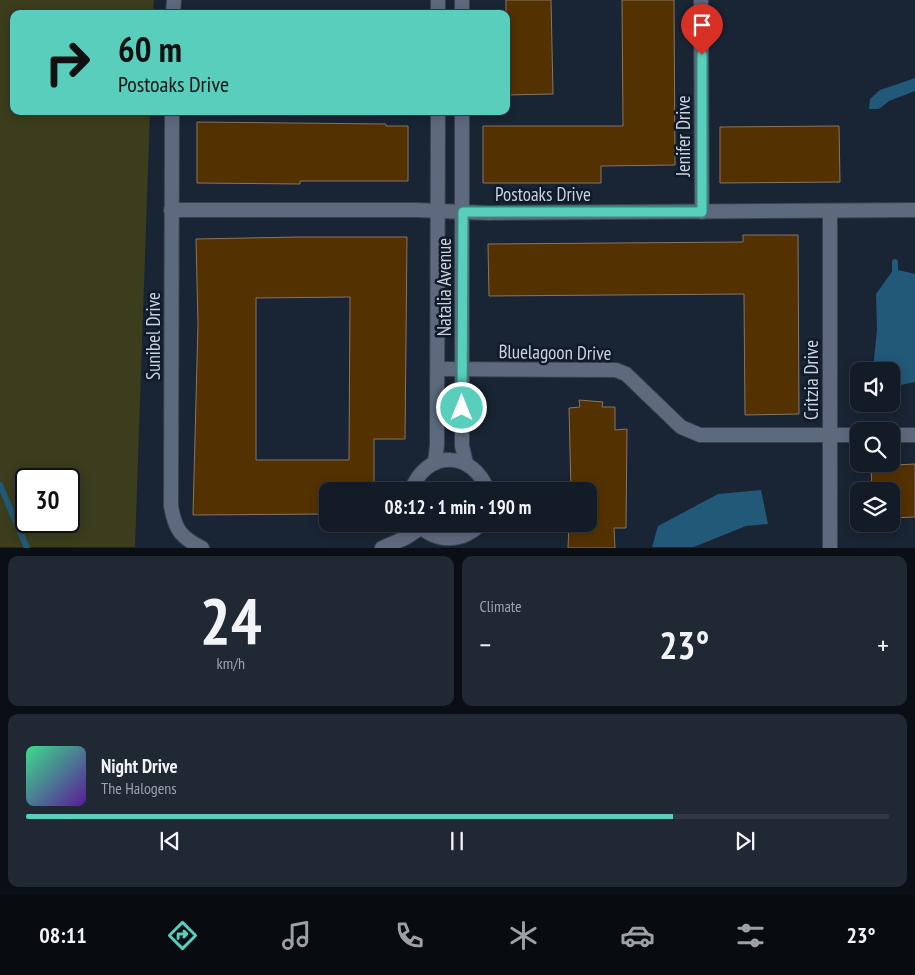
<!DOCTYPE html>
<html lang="en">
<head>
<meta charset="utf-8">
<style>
	:root { --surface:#131b27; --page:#202833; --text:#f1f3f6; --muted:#9da1a7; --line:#323944; --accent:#5acebd }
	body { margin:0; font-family:"PT Sans Narrow",sans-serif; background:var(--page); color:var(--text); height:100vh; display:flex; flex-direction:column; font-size:19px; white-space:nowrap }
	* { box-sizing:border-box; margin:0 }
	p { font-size:16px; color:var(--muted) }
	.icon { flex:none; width:28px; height:28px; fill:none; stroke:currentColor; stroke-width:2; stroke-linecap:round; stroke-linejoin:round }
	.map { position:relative; height:548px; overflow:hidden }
	.sheet { display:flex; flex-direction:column; gap:8px; padding:8px; background:#0a0f15; flex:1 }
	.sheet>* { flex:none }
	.banner { position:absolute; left:10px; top:10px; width:500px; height:105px; border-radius:10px; box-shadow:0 2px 12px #0003,0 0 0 1px var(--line); background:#5acebd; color:#111; overflow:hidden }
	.fabs { position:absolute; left:850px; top:362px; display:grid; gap:10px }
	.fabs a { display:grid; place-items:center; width:50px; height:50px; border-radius:10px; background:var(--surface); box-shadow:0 2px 12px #0003,0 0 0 1px var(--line); font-size:25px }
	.speed { position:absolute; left:15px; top:468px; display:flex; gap:10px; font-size:25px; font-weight:700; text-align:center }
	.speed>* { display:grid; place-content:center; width:65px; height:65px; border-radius:50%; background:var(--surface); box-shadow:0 2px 12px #0003,0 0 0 1px var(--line); line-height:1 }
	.speed .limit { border:2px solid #111; border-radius:8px; background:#fff; color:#111 }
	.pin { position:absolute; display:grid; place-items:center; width:42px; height:42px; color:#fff; margin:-51px -21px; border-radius:50% 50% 50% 0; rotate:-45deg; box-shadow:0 0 5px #0007 }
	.pin .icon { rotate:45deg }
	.me { position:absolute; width:55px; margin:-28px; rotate:0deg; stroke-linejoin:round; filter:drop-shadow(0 0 4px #0008) }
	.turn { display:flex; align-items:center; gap:18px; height:105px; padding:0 25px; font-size:22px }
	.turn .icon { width:65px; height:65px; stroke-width:2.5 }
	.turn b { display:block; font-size:35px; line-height:42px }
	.big { font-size:38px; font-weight:800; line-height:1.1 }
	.sheet .widget { flex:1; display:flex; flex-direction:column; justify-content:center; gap:8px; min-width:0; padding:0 18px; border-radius:10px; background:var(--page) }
	.sheet .dial { align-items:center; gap:0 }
	.dial b { font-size:65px; line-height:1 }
	.song { display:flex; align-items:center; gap:15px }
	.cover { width:60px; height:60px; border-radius:8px; background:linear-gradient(135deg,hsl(150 70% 55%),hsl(270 70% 35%)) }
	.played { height:5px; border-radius:2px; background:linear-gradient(90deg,var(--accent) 75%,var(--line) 75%) }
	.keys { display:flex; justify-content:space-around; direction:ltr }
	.heat { display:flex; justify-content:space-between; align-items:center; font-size:28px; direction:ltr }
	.sheet .tiles { flex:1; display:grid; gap:8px; grid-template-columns:1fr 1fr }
	.widget:last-child { grid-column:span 2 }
	.trip { position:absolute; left:319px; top:482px; width:278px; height:50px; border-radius:10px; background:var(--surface); box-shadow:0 2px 12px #0003,0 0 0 1px var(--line); font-weight:800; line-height:50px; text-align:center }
	.tab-bar { display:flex; height:80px; justify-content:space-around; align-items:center; background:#080b10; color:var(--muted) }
	.tab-bar .icon { width:35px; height:35px }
	.tab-bar .current { color:var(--accent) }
	.tab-bar b { font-size:22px; color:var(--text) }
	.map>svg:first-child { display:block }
</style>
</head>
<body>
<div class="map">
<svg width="915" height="548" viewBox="0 0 915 548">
	<rect width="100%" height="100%" fill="#192434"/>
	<path fill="#3b3d1c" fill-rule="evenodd" d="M0,0h154l-1,14h-139v97h136l-15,436h-135zM26,479h43v42h-43z"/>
	<g fill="#225878">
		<polygon points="915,78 915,91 889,101 879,109 869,109 870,99 880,90"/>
		<polygon points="894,269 915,274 915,382 891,387 891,371 874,371 873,368 877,330 876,294"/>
		<polygon points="761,490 768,524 746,526 694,547 652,547 658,526 718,494"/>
	</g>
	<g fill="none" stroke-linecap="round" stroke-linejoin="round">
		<g stroke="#225878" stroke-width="6">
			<polyline points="895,262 895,276"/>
			<polyline points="0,485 27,548"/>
		</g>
	</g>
	<g fill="#543100" stroke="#877563" fill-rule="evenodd">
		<polygon points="506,0 551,0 553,94 506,95"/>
		<polygon points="622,0 674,0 675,165 601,166 601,183 483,183 483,126 623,126"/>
		<polygon points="197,122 386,124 386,126 408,126 408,181 300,181 300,184 197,183"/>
		<polygon points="839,126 840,182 720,183 720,127"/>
		<polygon points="743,235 798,235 799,414 745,415 744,294 489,296 488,244 743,242"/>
		<path d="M299,237h108l-2,202h-31v52h-46v23l-135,1 5,-191 -2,-85zM350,297l-1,163h-93v-162z"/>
		<polygon points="579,400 603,402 602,407 615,407 615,430 627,429 626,528 614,528 615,548 568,548 569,524 588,524 588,491 571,491 569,408 580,407"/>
		<polygon points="915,464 915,517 891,518 891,491 872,491 871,466"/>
	</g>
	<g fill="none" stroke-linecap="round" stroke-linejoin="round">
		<defs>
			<g id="minor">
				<polyline points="462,0 462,14"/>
				<polyline points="701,0 702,212"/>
				<polyline points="173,14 174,0"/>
				<polyline points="438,14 438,0"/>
				<path d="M172,111l-1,395c4,23 9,31 31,42"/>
				<polyline points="462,111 462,446 466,463"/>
				<polyline points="171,210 417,210 488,213 915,210"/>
				<polyline points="830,213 830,548"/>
				<polyline points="438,369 616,370 626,374 681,427 700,435 859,435"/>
				<polyline points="891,435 915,435"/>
				<polyline points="435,463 437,445 438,111"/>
				<path d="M411,491c15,-42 62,-41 77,0"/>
				<path d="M419,524c15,20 46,18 61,0"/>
				<polyline points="382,548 405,538 422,527"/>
			</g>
		</defs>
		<use href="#minor" stroke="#38404d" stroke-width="16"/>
		<use href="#minor" stroke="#5d6a7e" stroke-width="14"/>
	</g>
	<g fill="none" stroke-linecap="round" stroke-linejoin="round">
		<defs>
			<polyline id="route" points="462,408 463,212 702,212 702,55"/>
		</defs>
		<use href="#route" stroke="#3a867b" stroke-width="12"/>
		<use href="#route" stroke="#5acebd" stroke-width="9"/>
	</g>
	<g text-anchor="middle" stroke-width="5" stroke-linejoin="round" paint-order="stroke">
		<g font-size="19" fill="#cbd2dd" stroke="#0f1a2a">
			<text transform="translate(683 136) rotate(-90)" y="7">Jenifer Drive</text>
			<text x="543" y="201">Postoaks Drive</text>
			<text transform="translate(444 287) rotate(-90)" y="7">Natalia Avenue</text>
			<text transform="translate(153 336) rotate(-90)" y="7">Sunibel Drive</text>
			<text transform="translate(555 352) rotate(1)" y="7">Bluelagoon Drive</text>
			<text transform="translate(811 380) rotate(-90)" y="7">Critzia Drive</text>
		</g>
	</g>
</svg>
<div class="fabs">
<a><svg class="icon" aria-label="sound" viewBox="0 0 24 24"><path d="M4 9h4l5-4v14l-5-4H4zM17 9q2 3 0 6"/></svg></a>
<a><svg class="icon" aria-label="search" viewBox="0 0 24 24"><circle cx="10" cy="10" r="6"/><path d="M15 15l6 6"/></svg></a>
<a><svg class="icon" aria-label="layers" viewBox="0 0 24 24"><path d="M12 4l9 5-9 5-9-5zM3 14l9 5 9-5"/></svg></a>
</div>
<div class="speed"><div class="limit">30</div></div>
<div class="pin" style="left:702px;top:55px;background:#d93025"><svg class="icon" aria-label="arrive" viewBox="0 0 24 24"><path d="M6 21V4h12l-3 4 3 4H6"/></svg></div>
<svg class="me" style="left:462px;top:408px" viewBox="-20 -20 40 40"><circle r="17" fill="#5acebd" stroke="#fff" stroke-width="3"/><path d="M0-11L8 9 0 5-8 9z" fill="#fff"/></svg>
<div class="trip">08:12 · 1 min · 190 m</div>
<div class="banner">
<div class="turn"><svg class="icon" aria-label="right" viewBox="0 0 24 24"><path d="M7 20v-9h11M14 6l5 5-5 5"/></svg><div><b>60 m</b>Postoaks Drive</div></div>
</div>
</div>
<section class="sheet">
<div class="tiles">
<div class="widget dial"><b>24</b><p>km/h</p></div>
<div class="widget"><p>Climate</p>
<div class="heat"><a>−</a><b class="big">23°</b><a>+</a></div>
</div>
<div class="widget">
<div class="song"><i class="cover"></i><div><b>Night Drive</b><p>The Halogens</p></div></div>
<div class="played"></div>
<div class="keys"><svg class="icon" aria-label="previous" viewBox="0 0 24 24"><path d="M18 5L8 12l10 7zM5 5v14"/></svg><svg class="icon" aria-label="pause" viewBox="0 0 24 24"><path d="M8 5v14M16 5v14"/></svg><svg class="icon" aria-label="next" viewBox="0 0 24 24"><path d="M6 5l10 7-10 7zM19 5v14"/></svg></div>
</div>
</div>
</section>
<nav class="tab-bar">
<b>08:11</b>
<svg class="icon current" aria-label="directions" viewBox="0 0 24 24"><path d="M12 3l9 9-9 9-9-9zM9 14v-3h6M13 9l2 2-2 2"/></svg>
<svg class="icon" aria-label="music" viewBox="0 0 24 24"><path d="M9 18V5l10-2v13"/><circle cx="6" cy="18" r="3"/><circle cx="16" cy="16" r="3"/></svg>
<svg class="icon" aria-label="phone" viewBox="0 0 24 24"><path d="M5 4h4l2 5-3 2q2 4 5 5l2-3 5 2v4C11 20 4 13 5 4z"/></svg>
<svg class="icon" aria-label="climate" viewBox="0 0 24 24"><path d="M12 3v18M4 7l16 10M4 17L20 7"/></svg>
<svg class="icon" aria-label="car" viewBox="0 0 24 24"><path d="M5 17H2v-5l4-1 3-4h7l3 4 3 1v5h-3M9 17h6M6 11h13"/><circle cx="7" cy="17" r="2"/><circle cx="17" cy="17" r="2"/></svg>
<svg class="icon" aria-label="filters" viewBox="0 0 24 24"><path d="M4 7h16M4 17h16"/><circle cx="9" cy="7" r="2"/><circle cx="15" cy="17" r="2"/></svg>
<b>23°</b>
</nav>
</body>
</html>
